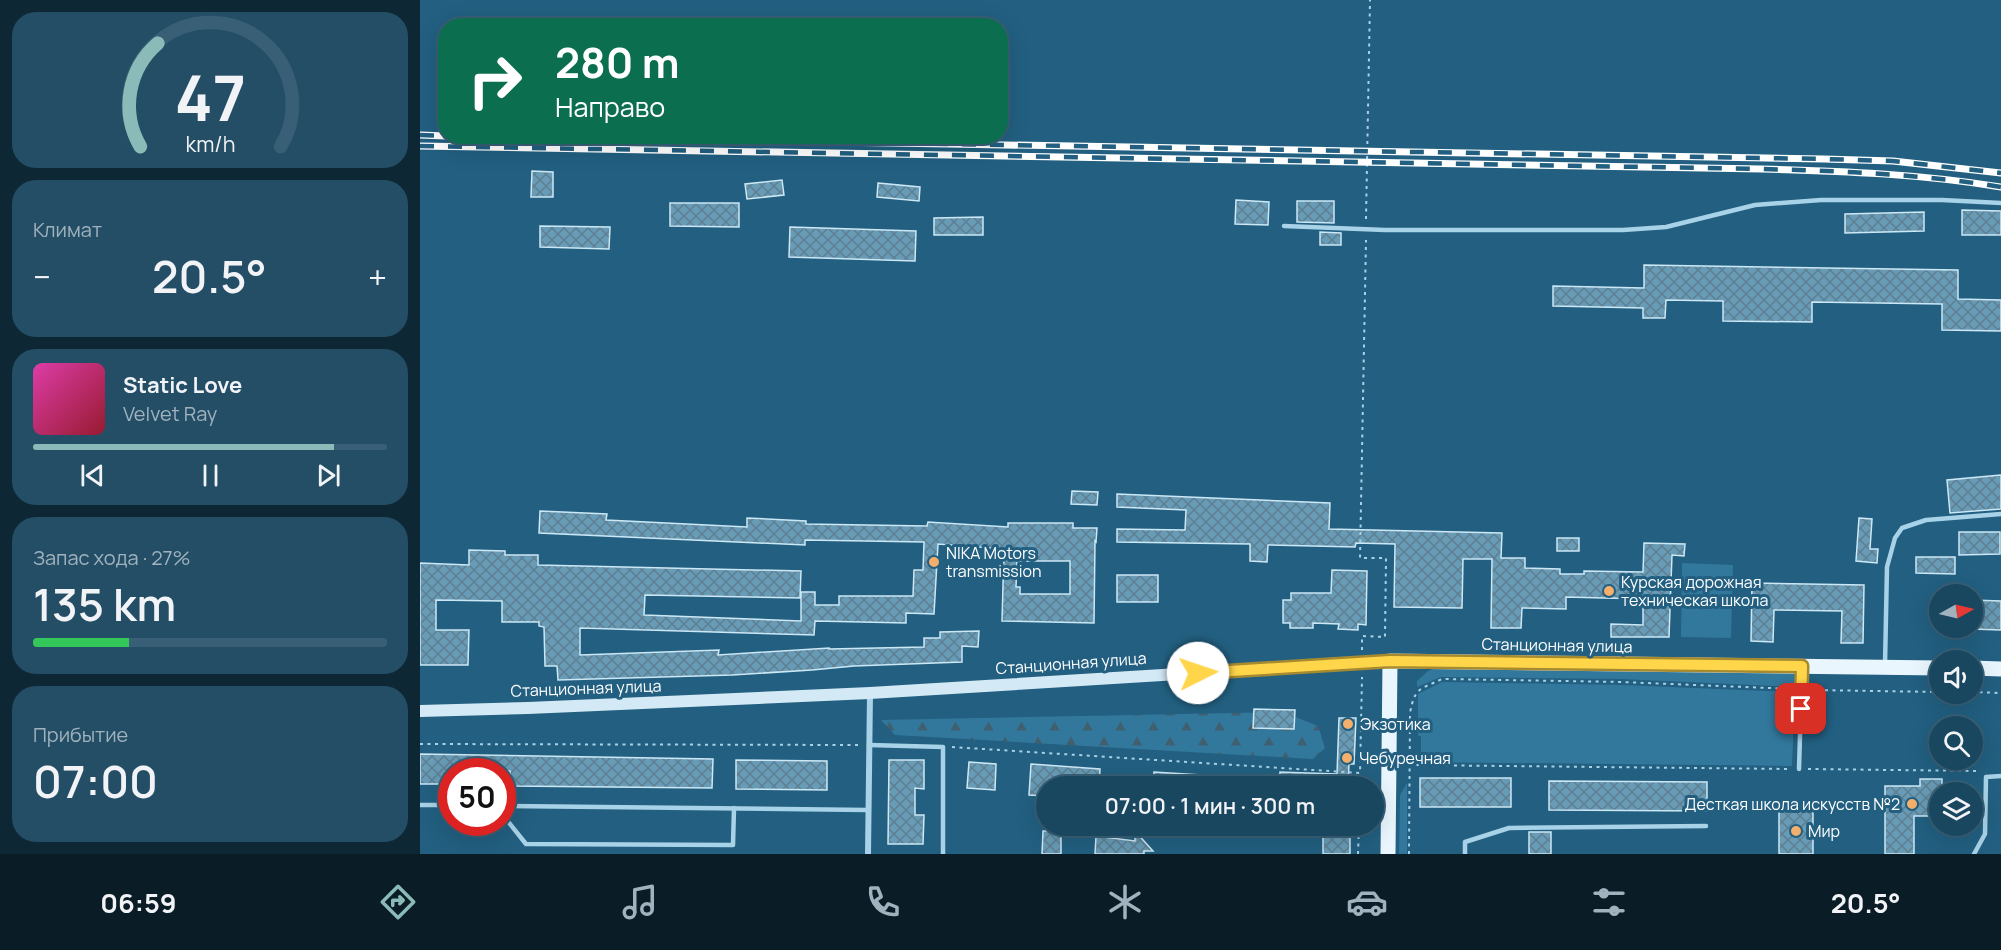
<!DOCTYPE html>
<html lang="ru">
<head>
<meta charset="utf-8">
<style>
	:root { --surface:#1a4760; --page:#234e66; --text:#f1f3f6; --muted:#9fb2bd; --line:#385f75; --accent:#8bbbb9 }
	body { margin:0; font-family:Manrope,sans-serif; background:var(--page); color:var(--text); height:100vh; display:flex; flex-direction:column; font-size:22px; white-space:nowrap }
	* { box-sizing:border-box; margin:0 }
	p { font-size:20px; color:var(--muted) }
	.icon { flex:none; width:33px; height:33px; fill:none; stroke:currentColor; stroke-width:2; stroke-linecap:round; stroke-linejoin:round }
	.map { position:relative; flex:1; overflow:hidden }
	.drawer { display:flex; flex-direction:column; gap:12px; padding:12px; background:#0e2735; width:420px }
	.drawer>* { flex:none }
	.hud { position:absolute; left:18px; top:18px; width:570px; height:126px; border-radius:24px; box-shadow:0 6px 24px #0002,0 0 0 2px var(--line); background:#0b6e4f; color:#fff; overflow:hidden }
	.needle { width:39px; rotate:82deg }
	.fabs { position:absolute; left:1509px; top:584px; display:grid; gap:12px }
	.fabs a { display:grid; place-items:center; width:54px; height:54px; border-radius:50%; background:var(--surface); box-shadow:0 6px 24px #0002,0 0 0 2px var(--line); font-size:30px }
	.speed { position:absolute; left:18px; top:758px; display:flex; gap:12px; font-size:30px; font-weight:700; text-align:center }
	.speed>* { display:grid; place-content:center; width:78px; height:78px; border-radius:50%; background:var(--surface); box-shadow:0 6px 24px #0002,0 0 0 2px var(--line); line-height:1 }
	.speed .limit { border:9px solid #d22; background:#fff; color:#111 }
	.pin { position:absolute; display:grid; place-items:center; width:51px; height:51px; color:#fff; margin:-26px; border-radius:12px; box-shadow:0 3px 9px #0006 }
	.me { position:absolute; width:66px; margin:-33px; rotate:86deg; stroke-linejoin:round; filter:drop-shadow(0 0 4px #0008) }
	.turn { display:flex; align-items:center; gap:21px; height:126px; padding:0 18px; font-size:27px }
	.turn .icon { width:78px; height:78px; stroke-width:2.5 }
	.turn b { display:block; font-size:42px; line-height:51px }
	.big { font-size:45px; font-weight:600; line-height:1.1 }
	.drawer .tile { flex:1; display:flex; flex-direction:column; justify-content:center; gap:9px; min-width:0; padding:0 21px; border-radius:24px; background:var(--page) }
	.drawer .dial { align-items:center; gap:0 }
	.dial svg { height:156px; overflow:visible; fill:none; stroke:var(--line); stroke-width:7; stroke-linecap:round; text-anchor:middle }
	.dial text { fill:var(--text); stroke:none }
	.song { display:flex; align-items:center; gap:18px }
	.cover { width:72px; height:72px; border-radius:9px; background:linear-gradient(135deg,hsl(320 70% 55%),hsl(350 70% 35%)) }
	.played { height:6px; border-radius:3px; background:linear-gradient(90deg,var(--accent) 85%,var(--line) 85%) }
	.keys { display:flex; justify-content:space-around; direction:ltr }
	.heat { display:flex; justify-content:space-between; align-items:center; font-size:33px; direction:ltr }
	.charge { height:9px; border-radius:4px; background:linear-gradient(90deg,#34c759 27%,var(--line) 0) }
	.trip { position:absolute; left:616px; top:776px; width:348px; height:60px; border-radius:30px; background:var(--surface); box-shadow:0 6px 24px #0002,0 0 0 2px var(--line); font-weight:600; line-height:60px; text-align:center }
	.tab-bar { display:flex; height:96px; justify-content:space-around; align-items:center; background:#0a1c26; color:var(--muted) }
	.tab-bar .icon { width:42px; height:42px }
	.tab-bar .active { color:var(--accent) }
	.tab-bar b { font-size:27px; color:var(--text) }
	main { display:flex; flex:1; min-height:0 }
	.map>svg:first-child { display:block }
</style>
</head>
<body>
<main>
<section class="drawer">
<div class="tile dial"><svg viewBox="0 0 100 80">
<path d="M14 69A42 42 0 1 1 86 69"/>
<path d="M14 69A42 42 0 0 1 23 16" stroke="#8bbbb9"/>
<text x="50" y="56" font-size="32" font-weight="700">47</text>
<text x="50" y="72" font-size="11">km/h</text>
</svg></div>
<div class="tile"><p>Климат</p>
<div class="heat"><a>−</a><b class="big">20.5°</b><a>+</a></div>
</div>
<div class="tile">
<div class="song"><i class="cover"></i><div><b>Static Love</b><p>Velvet Ray</p></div></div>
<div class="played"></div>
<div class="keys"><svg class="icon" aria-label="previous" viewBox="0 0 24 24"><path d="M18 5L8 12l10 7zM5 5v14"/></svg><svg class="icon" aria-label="pause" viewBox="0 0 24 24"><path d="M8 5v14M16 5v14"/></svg><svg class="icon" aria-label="next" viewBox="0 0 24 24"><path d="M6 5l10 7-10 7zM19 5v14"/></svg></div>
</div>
<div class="tile"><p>Запас хода · 27%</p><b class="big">135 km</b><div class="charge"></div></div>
<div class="tile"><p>Прибытие</p><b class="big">07:00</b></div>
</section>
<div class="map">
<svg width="1581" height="854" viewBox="0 0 1581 854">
	<defs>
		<pattern id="forest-firs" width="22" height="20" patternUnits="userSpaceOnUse" patternTransform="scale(1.5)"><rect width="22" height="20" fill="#32789c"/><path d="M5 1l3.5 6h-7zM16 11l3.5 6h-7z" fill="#406070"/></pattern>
		<pattern id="building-cross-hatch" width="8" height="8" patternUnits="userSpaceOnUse" patternTransform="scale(1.5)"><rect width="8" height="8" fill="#679bb6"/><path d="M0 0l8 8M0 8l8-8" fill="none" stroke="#5e7f91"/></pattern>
	</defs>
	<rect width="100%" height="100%" fill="#225f80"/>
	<g fill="#32789c">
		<polygon points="1262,563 1313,565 1311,638 1261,637"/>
		<polygon points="1014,668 1374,672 1375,687 1201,679 1021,677 997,687 997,681 1008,671"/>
		<polygon points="1022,682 1202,685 1375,692 1372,766 1001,762 1001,736 998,736 998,694"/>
		<polygon points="987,783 987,854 979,854 980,795"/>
	</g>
	<polygon fill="url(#forest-firs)" points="863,712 898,726 905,748 893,759 475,735 461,720"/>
	<g fill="url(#building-cross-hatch)" stroke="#cce8f5" stroke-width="1.5" fill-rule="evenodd">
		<polygon points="112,171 133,172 133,197 111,197"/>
		<polygon points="362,180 364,195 327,199 325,184"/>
		<polygon points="458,183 500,187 499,201 457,197"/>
		<polygon points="816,200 849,202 848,225 815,224"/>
		<polygon points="877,201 914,201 914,223 877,222"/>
		<polygon points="250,203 319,203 319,227 250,226"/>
		<polygon points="1542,210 1581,211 1581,235 1542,235"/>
		<polygon points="1504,212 1504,231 1425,233 1425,214"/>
		<polygon points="563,217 563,235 514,235 514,218"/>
		<polygon points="120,226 190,227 189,249 120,247"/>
		<polygon points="370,227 496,231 495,261 369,257"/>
		<polygon points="900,232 921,233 921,245 900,245"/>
		<polygon points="1224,265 1538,270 1538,299 1581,300 1581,331 1522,330 1522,304 1392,302 1392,322 1303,321 1303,301 1246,300 1245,318 1223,318 1223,308 1133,306 1133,286 1224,288"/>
		<polygon points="1581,475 1581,509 1530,513 1527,480"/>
		<polygon points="652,491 678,492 677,505 651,504"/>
		<polygon points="697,494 910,503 909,529 1082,533 1081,558 1105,558 1105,568 1140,569 1140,574 1164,574 1164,571 1223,572 1224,543 1265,544 1264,556 1252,555 1249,637 1191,637 1191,624 1223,625 1223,599 1146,597 1146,609 1102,608 1101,628 1071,628 1072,559 1043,559 1042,608 974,607 975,544 936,543 935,547 848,545 847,562 830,561 830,544 697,542 697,529 765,530 766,510 697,507"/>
		<path d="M120,511l67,3 -1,6 141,7v-9l59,3v3l121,2 1,-4 80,5v-4h65v5h24l-1,14 -1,-1 -1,82 -92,-2 2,-72 -66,-5 -4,70 -28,-1v10l-91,-2 -1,14 -234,-7v27l139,-5 -1,5 111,-7v1l95,-2v-9h16v-6l39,-1 -1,16 -16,-1v16l-108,4 -42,4 -80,5 -174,5 -1,-14h-12l-1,-39 -5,-1v-4h-37v-21l-66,-1v30h33l-1,35h-48v-102l49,2v-15l36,1v4h33v10l263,6 -1,27 -155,-3 -1,20 157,6v-29h14v13h24v-9h74l1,-26h9l1,-28 -119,-2v5l-266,-12zM597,561h53v33h-50v-7h-4z"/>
		<polygon points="1439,518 1452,519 1450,549 1458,549 1457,563 1436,561"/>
		<polygon points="1539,532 1580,532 1580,554 1539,555"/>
		<rect x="1137" y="538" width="22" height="13"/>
		<polygon points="1496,557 1535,557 1535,574 1496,573"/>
		<polygon points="912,570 947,571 946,625 938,624 938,630 918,629 919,624 893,623 893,628 870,628 870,623 863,623 863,600 871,600 871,593 911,593"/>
		<rect x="697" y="575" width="41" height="27"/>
		<polygon points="1332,583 1444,585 1443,643 1421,643 1422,611 1354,610 1353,642 1331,641"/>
		<polygon points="1552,600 1581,601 1581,630 1552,629"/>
		<polygon points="834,709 875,710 874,729 833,728"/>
		<polygon points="919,718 936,718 934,764 929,764 928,786 859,786 860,772 917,774"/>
		<polygon points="0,754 293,759 292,788 90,786 90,771 32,771 32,784 0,784"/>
		<polygon points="316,760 407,761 407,790 316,789"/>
		<polygon points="469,760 504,760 504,789 495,788 495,815 504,815 503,844 468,844"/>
		<polygon points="549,762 576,764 575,790 547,788"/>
		<polygon points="611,764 680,769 679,786 627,786 627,796 609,795"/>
		<polygon points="734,772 813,777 813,786 733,786"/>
		<rect x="1000" y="778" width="91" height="29"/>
		<polygon points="1500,779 1522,779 1522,792 1520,792 1520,816 1494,816 1494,854 1465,854 1465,786 1500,786"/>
		<polygon points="1129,781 1287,782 1287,811 1129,810"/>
		<rect x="1359" y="808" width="34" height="46"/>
		<polygon points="623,831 641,831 641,854 622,854"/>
		<polygon points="715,831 733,851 724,851 724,854 675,854 676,836 715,841"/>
		<rect x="1109" y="832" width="22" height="22"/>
		<rect x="903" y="834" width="27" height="20"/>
	</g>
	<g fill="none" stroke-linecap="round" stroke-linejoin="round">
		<g stroke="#a8d2e7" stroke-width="2" stroke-dasharray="3 4.5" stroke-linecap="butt">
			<polyline points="946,219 950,0"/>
			<polyline points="942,650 942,636 965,637 966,558 940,558 946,240"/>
			<polyline points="1390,690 1520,692"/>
			<polyline points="1552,692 1581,693"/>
			<polyline points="941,722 954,723"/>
			<polyline points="0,744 438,745"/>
			<polyline points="532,747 940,773 942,677"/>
			<polyline points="989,765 1370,769"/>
			<polyline points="1388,769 1559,771"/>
			<polyline points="940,786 940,773"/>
			<polyline points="938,854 939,825"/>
			<path d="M989,854l1,-141c5,-26 9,-23 32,-34l180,3 171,7"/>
		</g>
		<g stroke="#a8d2e7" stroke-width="4.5">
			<polyline points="864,226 965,230 1203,230 1246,227 1335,205 1401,200 1522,200 1581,203"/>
			<polyline points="1465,665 1467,567 1475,538 1482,528 1506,520 1581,514"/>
			<polyline points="449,745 523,747 523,854"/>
			<polyline points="1379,769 1382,669"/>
			<polyline points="0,805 32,805"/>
			<polyline points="82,806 448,810"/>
			<polyline points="82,814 106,844 313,845 314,808"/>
			<polyline points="1045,854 1045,842 1089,828 1286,826"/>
			<polyline points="1554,854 1565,834 1566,777 1581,776"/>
		</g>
		<polyline stroke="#a8d2e7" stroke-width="6" points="448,854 450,693"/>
		<polyline stroke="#d3e9f6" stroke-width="12" points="0,711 108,708 450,693 970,661"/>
		<g stroke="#eaf6fd" stroke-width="15">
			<polyline points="1552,668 1581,669"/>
			<polyline points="968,854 970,661 1520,668"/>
		</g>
		<defs>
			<g id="rail">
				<polyline points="0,135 26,136"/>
				<polyline points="66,136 1404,159 1473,161 1581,173"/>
				<path d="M0,146l1342,23c80,2 159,5 239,18"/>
			</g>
		</defs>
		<use href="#rail" stroke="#fff" stroke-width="7"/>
		<use href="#rail" stroke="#225f80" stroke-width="4.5" stroke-dasharray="14" stroke-linecap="butt"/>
	</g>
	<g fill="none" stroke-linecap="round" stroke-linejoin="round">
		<defs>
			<polyline id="route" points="778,673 970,661 1382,666 1381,709"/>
		</defs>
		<use href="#route" stroke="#a68a30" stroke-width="15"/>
		<use href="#route" stroke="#ffd54a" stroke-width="10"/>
	</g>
	<g fill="#f3af6b" stroke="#225f80" stroke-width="2">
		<circle cx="514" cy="562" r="6"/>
		<circle cx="1189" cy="591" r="6"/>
		<circle cx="928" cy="724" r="6"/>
		<circle cx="927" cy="758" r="6"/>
		<circle cx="1492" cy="804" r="6"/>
		<circle cx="1376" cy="831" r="6"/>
	</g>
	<g text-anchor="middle" stroke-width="6" stroke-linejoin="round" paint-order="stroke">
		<g font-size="16" fill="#fff" stroke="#225f80" text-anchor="start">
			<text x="526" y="559">NIKA Motors<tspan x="526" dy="18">transmission</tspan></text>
			<text x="1201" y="588">Курская дорожная<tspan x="1201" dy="18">техническая школа</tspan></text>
			<text x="940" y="730">Экзотика</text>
			<text x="939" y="764">Чебуречная</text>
			<text x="1480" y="810" text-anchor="end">Десткая школа искусств №2</text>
			<text x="1388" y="837">Мир</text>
		</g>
		<g font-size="16" fill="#fff" stroke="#225f80">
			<text transform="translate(1137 645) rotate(1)" y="6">Станционная улица</text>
			<text transform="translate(651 663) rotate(-4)" y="6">Станционная улица</text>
			<text transform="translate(166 688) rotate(-2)" y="6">Станционная улица</text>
		</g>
	</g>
</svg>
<div class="fabs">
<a><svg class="needle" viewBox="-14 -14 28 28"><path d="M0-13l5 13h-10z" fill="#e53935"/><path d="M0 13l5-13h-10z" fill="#9fb2bd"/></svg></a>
<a><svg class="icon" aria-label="sound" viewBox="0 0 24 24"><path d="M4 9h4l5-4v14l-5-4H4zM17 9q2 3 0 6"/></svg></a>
<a><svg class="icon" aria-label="search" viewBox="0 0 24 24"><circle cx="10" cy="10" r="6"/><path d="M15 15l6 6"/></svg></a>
<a><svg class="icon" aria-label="layers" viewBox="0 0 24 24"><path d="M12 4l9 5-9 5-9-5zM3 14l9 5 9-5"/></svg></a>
</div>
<div class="speed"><div class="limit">50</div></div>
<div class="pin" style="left:1381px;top:709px;background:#d93025"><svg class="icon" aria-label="arrive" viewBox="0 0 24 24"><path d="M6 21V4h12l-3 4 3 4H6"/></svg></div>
<svg class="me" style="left:778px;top:673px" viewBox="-20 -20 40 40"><circle r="19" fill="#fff"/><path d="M0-13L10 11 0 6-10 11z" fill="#ffd54a"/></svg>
<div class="trip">07:00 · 1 мин · 300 m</div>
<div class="hud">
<div class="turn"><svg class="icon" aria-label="right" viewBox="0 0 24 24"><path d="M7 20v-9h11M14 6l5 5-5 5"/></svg><div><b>280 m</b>Направо</div></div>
</div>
</div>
</main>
<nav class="tab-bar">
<b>06:59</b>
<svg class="icon active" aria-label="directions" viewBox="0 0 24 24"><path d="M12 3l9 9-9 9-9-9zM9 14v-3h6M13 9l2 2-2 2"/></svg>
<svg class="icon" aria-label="music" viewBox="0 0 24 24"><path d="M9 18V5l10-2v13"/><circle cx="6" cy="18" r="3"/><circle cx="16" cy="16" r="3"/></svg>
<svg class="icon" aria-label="phone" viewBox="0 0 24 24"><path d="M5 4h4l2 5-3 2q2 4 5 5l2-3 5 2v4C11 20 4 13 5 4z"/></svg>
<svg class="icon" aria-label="climate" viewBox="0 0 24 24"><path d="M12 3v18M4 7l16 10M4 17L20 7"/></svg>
<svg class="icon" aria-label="car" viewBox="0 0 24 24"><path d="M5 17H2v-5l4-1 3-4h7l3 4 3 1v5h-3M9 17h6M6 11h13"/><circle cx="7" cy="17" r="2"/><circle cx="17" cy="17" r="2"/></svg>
<svg class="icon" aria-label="filters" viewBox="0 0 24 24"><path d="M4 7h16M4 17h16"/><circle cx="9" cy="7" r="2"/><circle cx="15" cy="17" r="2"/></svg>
<b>20.5°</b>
</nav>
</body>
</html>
